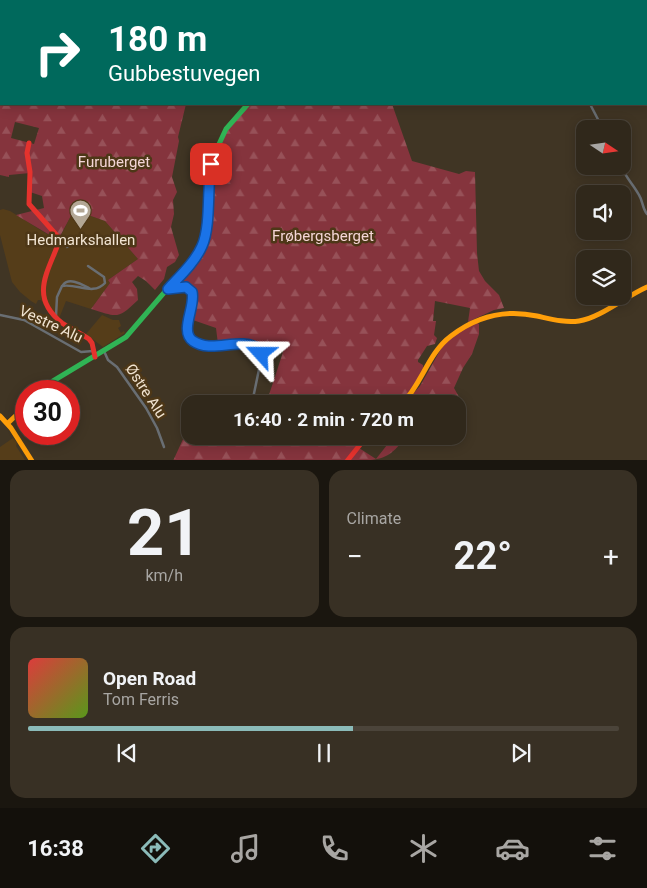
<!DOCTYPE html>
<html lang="en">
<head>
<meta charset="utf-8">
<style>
	:root { --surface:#30281b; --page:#383024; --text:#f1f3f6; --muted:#a8a6a3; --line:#4b443a; --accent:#8bbbb9 }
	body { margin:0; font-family:Roboto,sans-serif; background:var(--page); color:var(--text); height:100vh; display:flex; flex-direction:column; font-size:19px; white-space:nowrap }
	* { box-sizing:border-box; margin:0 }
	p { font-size:16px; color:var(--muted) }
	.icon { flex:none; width:28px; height:28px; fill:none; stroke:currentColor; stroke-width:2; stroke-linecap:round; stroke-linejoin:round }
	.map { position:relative; height:460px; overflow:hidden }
	.details { display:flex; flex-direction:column; gap:10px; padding:10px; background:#1a160f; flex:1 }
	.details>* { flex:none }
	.hud { position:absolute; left:0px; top:0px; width:648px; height:105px; box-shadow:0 2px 12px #0003,0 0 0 1px var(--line); background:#00695c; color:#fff; overflow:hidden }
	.needle { width:32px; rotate:103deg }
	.buttons { position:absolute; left:576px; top:120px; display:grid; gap:10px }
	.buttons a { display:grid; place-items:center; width:55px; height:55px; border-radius:10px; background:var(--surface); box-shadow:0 2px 12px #0003,0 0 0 1px var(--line); font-size:25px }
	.speed { position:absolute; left:15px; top:380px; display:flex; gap:10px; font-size:25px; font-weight:700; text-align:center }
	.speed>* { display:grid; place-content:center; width:65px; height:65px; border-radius:50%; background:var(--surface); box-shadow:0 2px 12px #0003,0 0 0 1px var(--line); line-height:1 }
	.speed .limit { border:8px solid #d22; background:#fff; color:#111 }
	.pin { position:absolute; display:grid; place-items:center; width:42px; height:42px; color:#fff; margin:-21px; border-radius:10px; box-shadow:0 2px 8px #0006 }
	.me { position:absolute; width:55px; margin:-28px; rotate:294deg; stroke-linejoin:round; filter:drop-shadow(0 0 4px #0008) }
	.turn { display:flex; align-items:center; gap:18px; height:105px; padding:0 25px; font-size:22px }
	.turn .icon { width:65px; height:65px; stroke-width:2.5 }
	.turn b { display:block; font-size:35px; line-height:42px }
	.big { font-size:38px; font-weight:700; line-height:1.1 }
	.details .widget { flex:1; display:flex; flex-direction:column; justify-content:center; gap:8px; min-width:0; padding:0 18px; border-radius:15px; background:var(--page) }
	.details .dial { align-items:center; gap:0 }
	.dial b { font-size:65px; line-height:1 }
	.song { display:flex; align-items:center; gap:15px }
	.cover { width:60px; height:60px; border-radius:8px; background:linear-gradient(135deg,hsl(0 70% 55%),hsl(90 70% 35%)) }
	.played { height:5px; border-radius:2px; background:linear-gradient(90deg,var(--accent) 55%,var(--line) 55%) }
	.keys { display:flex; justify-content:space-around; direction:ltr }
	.heat { display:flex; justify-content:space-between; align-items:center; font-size:28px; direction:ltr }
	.details .tiles { flex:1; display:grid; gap:10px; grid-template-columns:1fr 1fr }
	.widget:last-child { grid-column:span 2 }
	.trip { position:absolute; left:181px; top:395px; width:285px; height:50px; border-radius:15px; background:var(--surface); box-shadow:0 2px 12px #0003,0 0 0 1px var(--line); font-weight:700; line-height:50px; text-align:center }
	.tabs { display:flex; height:80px; justify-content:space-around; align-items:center; background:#13100b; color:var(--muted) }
	.tabs .icon { width:35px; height:35px }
	.tabs .active { color:var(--accent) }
	.tabs b { font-size:22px; color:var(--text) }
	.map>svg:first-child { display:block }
</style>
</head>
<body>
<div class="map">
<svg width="647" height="461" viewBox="0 0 647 461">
	<defs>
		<pattern id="forest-firs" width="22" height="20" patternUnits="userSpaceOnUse" patternTransform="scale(1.25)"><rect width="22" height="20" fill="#85343d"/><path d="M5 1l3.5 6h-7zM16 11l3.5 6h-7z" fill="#975158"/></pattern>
	</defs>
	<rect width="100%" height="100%" fill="#403524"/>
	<g fill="#553d19">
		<polygon points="3,209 10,211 58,241 74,210 105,221 138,259 108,280 110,283 91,309 66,301 58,321 48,312 41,300 38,300 36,304 31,301 20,292 12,282 0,235 0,210"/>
		<polygon points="102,315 113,320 119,320 121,326 118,328 121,333 124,331 125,333 103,347 86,334"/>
		<polygon points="13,438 17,443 16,446 25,460 0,460 0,447"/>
	</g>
	<g fill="url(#forest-firs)" fill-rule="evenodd">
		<path d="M0,0h172v1h-171v103h185l-8,33 1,4 -7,36 5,15 -4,8 1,14 -3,13 8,28 -4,7 -8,5 -3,12 -9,11 -9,-9 -8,-5 -6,6 5,7 1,11c-21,20 -20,17 -47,9l19,-26 -2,-3 30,-21 -33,-38 -31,-11 -16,30 -42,-25 28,-7 -2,-12 -12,-4v-19l-21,2v2l-9,-2zM15,122l24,6 -5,16 -23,-6z"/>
		<path d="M247,104h145l20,57 47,13 7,-3 9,1 2,81 2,18 6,10 14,14 5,13 -10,2 -26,12 2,-14 -35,-7 -2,20h3l-2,14 3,3 -2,6 -8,2 -9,14v2l5,3c3,15 -13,30 -23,39h-134l19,-58 -67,-2 -2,-16 -26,-9c6,-23 12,-35 -18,-31 9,-11 29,-30 32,-43 5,-18 2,-37 4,-55 5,-40 15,-55 39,-86z"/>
		<polygon points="476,322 479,324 479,334 472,354 463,368 454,388 459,397 456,403 404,404 420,386 446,340"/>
		<polygon points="190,424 190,436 365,436 345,460 173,461"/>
		<path d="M394,436h12c-17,25 -27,24 -57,25l10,-13 17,11z"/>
	</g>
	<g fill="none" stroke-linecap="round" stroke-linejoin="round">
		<g stroke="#696e73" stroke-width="2.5">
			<polyline points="538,0 539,1"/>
			<polyline points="590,104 603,129"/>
			<path d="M621,166c5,12 12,18 18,29 4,6 3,13 8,19"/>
			<polyline points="67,247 72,244"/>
			<path d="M63,285c6,-8 18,-1 26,3"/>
			<path d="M168,289l17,-2 7,5c4,15 -13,39 2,49 18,13 47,-5 65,8l2,11 -9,43"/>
			<polyline points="0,315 24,320 81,352 93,351"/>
			<path d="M56,316l1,-19 5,-11c15,-3 31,10 43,-3l-1,-6 -16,-11"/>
			<polyline points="104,351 108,360 117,367 146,408 157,428 164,447"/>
		</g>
		<polyline stroke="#30b455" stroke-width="5" points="40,391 53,381 126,337 199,252 206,231 208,183 213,157 226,129 248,104"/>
		<g stroke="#ff9f0a" stroke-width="5">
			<polyline points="398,1 400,0"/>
			<path d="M402,404c20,-20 26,-51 49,-68 26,-20 54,-27 86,-20 14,3 28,7 42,5 21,-3 47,-25 68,-34"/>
			<polyline points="0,416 11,428 32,461"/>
			<polyline points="8,423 26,406"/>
		</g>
		<g stroke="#e5322d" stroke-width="5">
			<polyline points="380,0 382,1"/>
			<path d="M29,143l-2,10 3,19 -1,32 31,35c-11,32 -32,57 2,84 9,6 18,10 27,16l3,4 3,14"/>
			<polyline points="347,461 367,436"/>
		</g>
	</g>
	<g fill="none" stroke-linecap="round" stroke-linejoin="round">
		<defs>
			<path id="route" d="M211,164c-4,24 0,62 -9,82 -7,16 -22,30 -34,43l18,-2 6,5c4,14 -13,39 1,49 19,13 47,-5 66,8l2,5"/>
		</defs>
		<use href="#route" stroke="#114b97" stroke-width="12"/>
		<use href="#route" stroke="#1a73e8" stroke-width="9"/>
	</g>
	<defs>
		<symbol id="stadium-pin" viewBox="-11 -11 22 30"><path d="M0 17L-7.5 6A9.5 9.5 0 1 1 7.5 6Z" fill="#b3a795" stroke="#4d3717"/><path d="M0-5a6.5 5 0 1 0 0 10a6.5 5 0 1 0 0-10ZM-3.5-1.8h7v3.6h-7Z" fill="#fff"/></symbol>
	</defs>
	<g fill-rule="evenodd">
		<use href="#stadium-pin" x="68" y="198" width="25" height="34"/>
	</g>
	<g text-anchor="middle" stroke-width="5" stroke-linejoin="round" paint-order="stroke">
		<g font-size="15" fill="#f4d5d6" stroke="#4d3717">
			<text x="114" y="167">Furuberget</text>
			<text x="323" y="241">Frøbergsberget</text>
		</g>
		<g font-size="15" fill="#f1e4d2" stroke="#4d3717">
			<text x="81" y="245">Hedmarkshallen</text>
		</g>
		<g font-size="15" fill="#f1e4d2" stroke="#4d3717">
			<text transform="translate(51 324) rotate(25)" y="5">Vestre Alu</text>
			<text transform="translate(146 391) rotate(57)" y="5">Østre Alu</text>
		</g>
	</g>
</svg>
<div class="buttons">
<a><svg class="needle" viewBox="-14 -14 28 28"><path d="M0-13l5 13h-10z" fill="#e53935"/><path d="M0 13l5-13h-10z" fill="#a8a6a3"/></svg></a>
<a><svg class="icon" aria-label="sound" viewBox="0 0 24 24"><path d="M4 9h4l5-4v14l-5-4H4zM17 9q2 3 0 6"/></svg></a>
<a><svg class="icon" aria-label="layers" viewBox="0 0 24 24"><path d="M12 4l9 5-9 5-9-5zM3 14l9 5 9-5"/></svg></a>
</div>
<div class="speed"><div class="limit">30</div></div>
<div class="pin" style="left:211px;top:164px;background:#d93025"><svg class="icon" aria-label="arrive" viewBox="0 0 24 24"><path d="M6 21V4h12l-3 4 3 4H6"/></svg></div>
<svg class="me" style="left:261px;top:354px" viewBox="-20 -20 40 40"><path d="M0-17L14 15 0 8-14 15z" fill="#1a73e8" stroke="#fff" stroke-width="4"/></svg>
<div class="trip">16:40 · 2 min · 720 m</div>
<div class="hud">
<div class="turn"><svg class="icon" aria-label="right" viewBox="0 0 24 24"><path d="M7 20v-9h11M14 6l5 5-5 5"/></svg><div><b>180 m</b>Gubbestuvegen</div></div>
</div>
</div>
<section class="details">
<div class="tiles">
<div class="widget dial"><b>21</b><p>km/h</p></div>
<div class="widget"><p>Climate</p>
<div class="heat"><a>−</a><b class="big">22°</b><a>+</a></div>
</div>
<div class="widget">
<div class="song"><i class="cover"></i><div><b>Open Road</b><p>Tom Ferris</p></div></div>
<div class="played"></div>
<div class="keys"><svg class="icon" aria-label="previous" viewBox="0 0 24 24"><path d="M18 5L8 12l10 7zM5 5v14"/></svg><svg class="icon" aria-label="pause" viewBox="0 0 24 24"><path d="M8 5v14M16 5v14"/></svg><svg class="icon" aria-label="next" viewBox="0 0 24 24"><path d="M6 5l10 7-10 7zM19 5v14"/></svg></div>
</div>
</div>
</section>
<nav class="tabs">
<b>16:38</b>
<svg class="icon active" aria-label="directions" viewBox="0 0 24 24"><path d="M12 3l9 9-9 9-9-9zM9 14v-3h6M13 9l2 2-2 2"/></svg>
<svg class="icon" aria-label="music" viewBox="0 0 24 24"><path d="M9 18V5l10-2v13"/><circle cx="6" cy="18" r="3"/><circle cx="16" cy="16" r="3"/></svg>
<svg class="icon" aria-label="phone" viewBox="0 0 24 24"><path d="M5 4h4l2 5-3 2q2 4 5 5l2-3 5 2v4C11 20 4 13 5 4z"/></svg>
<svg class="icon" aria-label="climate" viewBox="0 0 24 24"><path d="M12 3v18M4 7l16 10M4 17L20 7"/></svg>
<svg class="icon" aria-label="car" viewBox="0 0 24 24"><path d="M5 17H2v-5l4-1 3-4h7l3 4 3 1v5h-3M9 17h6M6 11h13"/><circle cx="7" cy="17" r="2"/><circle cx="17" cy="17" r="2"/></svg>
<svg class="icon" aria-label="filters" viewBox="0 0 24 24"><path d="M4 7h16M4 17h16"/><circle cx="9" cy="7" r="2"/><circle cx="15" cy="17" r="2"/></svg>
</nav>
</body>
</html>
